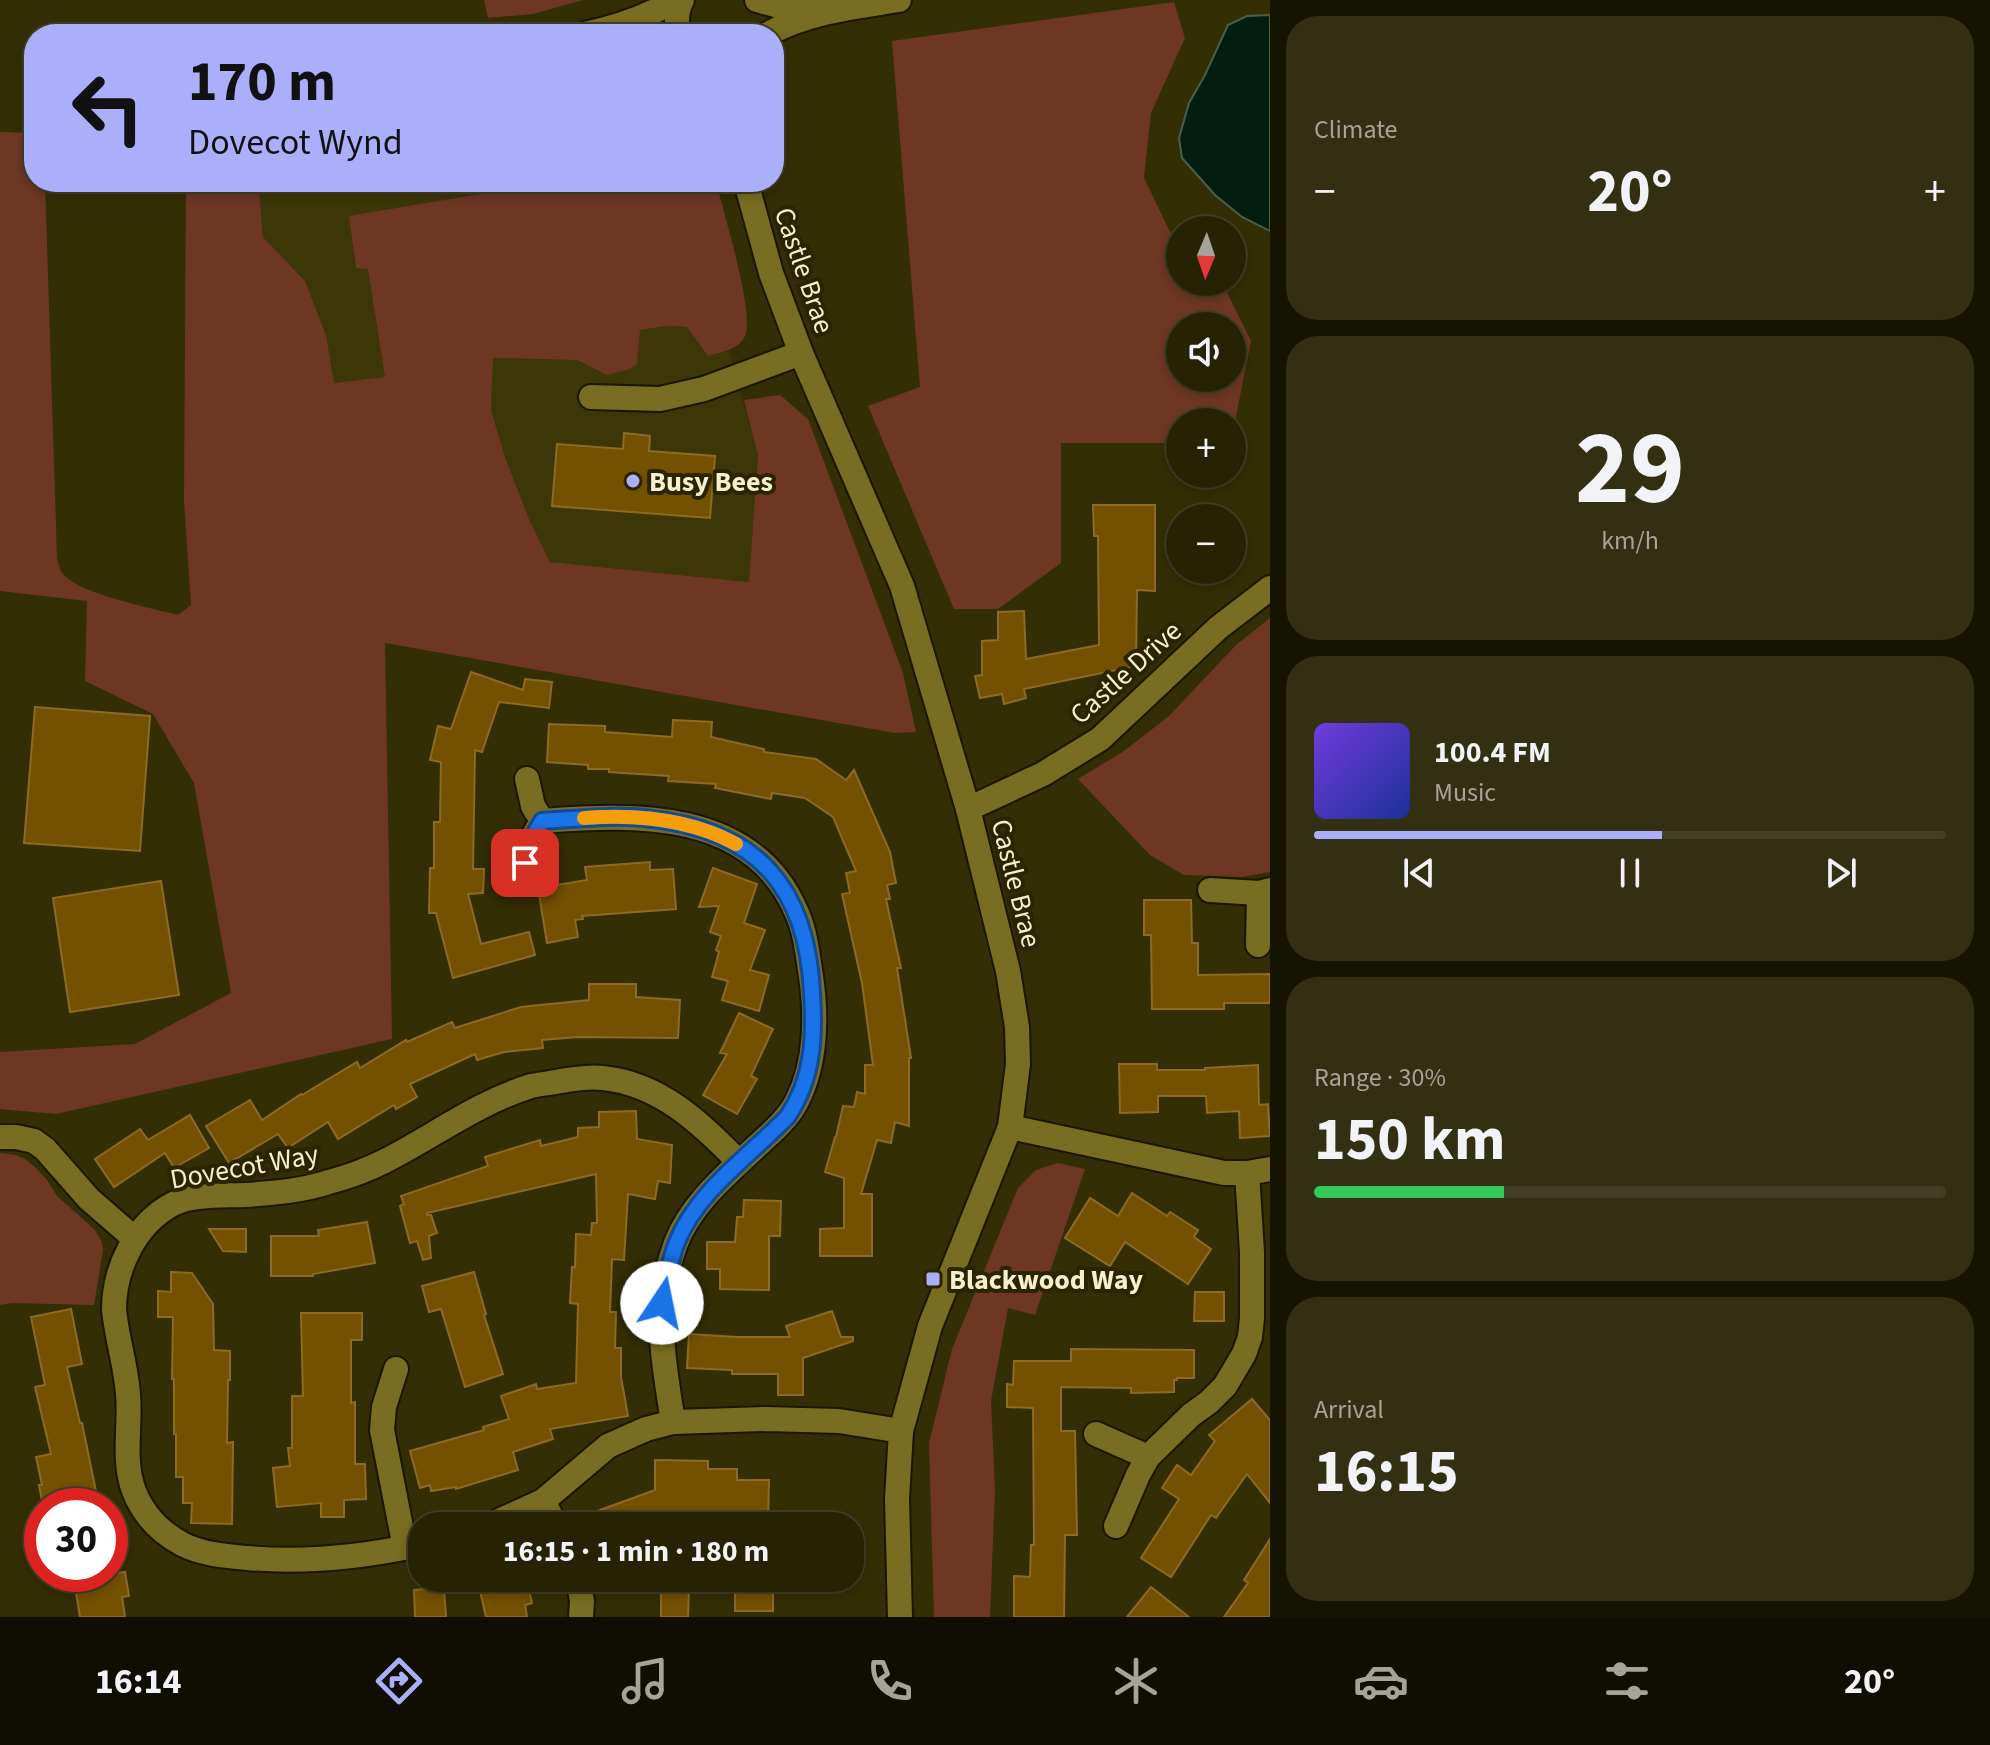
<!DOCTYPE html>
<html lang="en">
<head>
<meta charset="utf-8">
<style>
	:root { --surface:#272204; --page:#332f13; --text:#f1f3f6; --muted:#a4a49a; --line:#433f26; --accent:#abaffb }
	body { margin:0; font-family:"Source Sans 3",sans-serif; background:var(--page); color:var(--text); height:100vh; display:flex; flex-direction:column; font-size:30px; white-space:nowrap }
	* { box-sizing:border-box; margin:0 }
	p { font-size:26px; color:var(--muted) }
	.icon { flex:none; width:44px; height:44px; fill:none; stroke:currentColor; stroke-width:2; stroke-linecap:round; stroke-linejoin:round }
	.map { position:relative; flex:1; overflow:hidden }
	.side { display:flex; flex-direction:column; gap:16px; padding:16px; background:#151302; width:720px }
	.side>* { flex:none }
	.banner { position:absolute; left:24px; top:24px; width:760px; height:168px; border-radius:32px; box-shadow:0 4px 12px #0003,0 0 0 2px var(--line); background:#abaffb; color:#111; overflow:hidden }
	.needle { width:52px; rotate:182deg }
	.fabs { position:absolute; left:1166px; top:216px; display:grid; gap:16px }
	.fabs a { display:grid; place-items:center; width:80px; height:80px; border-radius:50%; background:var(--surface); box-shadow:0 4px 12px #0003,0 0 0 2px var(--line); font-size:40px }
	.speed { position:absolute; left:24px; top:1488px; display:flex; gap:16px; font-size:40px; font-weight:700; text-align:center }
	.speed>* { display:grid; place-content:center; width:104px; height:104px; border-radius:50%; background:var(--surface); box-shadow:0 4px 12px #0003,0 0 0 2px var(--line); line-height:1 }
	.speed .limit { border:12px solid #d22; background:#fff; color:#111 }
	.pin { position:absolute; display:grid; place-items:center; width:68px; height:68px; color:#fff; margin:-34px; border-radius:16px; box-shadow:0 4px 12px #0006 }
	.me { position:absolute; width:88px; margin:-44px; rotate:11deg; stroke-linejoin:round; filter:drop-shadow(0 0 6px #0008) }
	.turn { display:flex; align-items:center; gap:28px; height:168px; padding:0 32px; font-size:36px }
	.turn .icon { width:104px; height:104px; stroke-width:2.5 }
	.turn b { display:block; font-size:56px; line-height:68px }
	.big { font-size:60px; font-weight:700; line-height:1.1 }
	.side .tile { flex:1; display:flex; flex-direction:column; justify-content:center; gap:12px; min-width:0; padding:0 28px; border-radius:32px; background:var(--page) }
	.side .dial { align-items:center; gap:0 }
	.dial b { font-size:104px; line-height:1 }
	.song { display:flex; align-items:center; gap:24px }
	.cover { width:96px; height:96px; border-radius:12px; background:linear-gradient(135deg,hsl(260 70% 55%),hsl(230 70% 35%)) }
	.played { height:8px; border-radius:4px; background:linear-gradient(90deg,var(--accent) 55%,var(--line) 55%) }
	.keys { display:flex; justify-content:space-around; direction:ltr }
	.heat { display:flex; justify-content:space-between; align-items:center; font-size:44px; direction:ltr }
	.charge { height:12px; border-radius:6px; background:linear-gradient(90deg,#34c759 30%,var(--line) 0) }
	.trip { position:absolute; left:408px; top:1512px; width:456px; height:80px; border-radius:32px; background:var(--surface); box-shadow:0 4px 12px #0003,0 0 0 2px var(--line); font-weight:700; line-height:80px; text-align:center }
	.dock { display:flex; height:128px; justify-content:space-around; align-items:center; background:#100e02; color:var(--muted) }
	.dock .icon { width:56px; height:56px }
	.dock .selected { color:var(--accent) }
	.dock b { font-size:36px; color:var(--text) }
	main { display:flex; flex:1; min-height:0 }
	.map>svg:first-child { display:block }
</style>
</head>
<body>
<main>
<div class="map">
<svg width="1270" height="1617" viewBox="0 0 1270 1617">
	<rect width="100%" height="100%" fill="#342e05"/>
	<g fill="#3d3607">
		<polygon points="258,182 503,182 504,190 350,217 368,269 386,378 333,383 326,335 305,281 263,237"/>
		<polygon points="667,326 687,327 708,356 729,351 758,456 750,582 550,562 529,519 505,457 491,410 492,358 577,360 607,375 637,364 639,330"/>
	</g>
	<g fill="#6d3723" fill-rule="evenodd">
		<polygon points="484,0 583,0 533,14 488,18"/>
		<path d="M1174,2l11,36 -34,75 -7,65 30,62 6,4v38h42l29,59 -19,95v-14h-52v21h-119v120l-63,46h-44l-86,-203 52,-19 -28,-346zM1180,326h52v52h-52z"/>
		<path d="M0,132l34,1v49h11l12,376c1,4 2,9 4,13 12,22 91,37 117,44l13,-10 -7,-103 2,-320h72l5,55 42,44 21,54 8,48 51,-6 -17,-108 -12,-1 -7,-52 155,-26 -1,-8h213c7,28 39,132 29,154 -7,14 -23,16 -37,20l-21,-29 -20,-1 -27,4 -3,34 -7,5 -23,6 -30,-15 -84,-2 -2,52 14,47 24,62 21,43 199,20 9,-126 -14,-56 36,-5 28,24 95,254 13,59 -21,1 -510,-90 7,396 -336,75 -56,-5v-57l135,-8 96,-51 -37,-210 -41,-69 -68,-33 2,-80 -87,-10z"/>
		<polygon points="1270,618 1270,872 1242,877 1184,875 1150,855 1078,779 1124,751 1169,716 1236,645"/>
		<polygon points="0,1153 16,1155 25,1159 36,1168 47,1180 57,1196 95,1230 102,1242 103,1250 94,1305 12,1303 0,1305"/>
		<polygon points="1058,1163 1085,1169 1035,1315 1008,1308 991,1401 995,1489 990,1617 934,1617 929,1443 952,1349 1018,1188 1036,1170"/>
	</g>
	<polygon fill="#031e11" stroke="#4c5d49" stroke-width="2" points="1270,15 1270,231 1242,217 1215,195 1182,158 1179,138 1189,103 1205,75 1228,25 1247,16"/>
	<g fill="#735100" stroke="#8d6a25" stroke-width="2">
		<polygon points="624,433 650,436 649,451 715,456 710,518 552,506 557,444 623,449"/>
		<polygon points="1093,505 1155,505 1155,591 1137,590 1136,666 1024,689 1026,698 1004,704 1002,694 980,698 975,676 982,675 982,641 998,640 998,612 1024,611 1026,659 1099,645 1098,536 1094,536"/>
		<polygon points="471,672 523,690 525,679 552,682 549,708 499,702 482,752 475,750 473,869 484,869 483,893 468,894 481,944 529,932 535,955 453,978 436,913 429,913 430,868 434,868 434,822 440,822 441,762 430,760 438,726 451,729"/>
		<polygon points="35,707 150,716 140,851 24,843"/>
		<polygon points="673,720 712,722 711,737 764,749 764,752 816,759 846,780 854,770 890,852 896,883 887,885 890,899 886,899 901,968 897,968 911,1058 909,1058 909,1126 895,1122 891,1143 877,1140 861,1194 872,1194 872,1256 820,1256 820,1229 844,1228 844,1178 825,1172 835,1137 836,1137 843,1106 854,1107 857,1092 865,1094 865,1065 873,1065 862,983 842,894 850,893 846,873 856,871 833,817 805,798 772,793 771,799 715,788 716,784 668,781 669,776 609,772 609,769 588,769 588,765 547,762 549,724 605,726 605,732 672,737"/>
		<polygon points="650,862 650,870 673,869 676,909 582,916 583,919 575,920 578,937 547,943 538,888 587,880 585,867"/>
		<polygon points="713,868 757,884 744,923 765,930 750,970 769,975 759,1011 722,1000 728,981 712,977 719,952 716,950 721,936 710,932 719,906 699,907"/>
		<polygon points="161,881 179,995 70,1012 53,898"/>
		<polygon points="1144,900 1191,900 1192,943 1198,943 1198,975 1270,974 1270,1003 1224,1003 1224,1009 1152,1009 1151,935 1144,935"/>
		<polygon points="589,984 636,984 636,997 680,1000 678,1038 578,1037 542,1040 543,1048 504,1052 477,1060 475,1054 410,1084 417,1097 396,1109 394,1105 338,1139 328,1122 288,1148 278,1134 229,1163 206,1126 250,1100 262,1120 301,1094 302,1095 357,1062 360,1068 406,1040 407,1042 452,1022 455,1028 521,1007 589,1000"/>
		<polygon points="739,1013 773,1029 751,1076 757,1079 737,1114 703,1095 727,1054 720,1053"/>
		<polygon points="1119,1064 1157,1064 1157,1070 1205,1070 1205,1068 1258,1065 1259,1105 1268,1104 1270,1136 1240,1138 1239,1111 1207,1113 1206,1096 1158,1096 1158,1112 1120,1113"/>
		<polygon points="636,1111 637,1139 672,1145 670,1183 658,1181 655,1199 628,1194 624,1260 612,1259 610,1312 616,1312 615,1348 621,1348 621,1377 628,1416 550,1429 553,1439 513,1452 518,1470 456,1489 456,1487 431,1491 430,1485 420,1488 410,1451 484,1430 483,1427 509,1419 501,1396 536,1384 537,1389 576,1383 578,1304 570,1303 572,1267 575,1267 576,1234 591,1235 592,1223 597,1223 596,1174 427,1213 427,1215 431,1215 437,1233 429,1236 431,1258 423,1260 417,1241 410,1243 400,1206 404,1204 401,1196 488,1166 485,1157 540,1140 541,1146 578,1137 578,1128 599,1127 599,1112"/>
		<polygon points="190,1115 209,1148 174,1168 165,1153 114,1187 95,1159 140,1129 148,1140"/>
		<polygon points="1132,1193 1167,1216 1170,1212 1198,1230 1194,1237 1211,1249 1188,1284 1125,1242 1110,1266 1065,1238 1090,1198 1118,1216"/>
		<polygon points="744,1200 781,1201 780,1236 769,1236 769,1290 720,1289 720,1269 707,1269 707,1242 735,1242 737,1217 743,1217"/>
		<polygon points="367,1222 375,1263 313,1274 313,1276 271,1276 271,1236 319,1236 318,1230"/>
		<polygon points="209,1229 246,1229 246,1252 223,1251"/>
		<polygon points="171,1272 192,1273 213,1304 214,1350 230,1351 230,1380 228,1380 227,1443 233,1442 232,1524 191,1523 192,1503 183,1503 183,1477 176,1477 176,1434 174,1434 174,1379 172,1379 173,1317 158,1317 158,1291 171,1292"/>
		<polygon points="474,1272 486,1314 484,1315 503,1374 465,1387 441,1309 429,1312 422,1286"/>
		<polygon points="1195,1292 1224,1292 1224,1321 1194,1321"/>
		<polygon points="71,1309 82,1364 67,1367 80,1423 82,1423 99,1506 43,1506 39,1485 42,1485 36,1457 51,1454 35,1387 45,1385 31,1317"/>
		<polygon points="832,1311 841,1337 853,1337 853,1341 803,1358 803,1395 778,1395 778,1374 732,1374 732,1370 687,1368 689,1334 737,1337 790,1337 786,1326"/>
		<polygon points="301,1313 362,1313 362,1340 351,1340 351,1403 355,1402 355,1464 365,1464 366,1499 344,1500 344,1517 321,1517 321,1503 277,1507 273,1468 290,1466 288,1448 292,1448 292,1396 303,1396"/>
		<polygon points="1071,1349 1194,1350 1194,1378 1177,1378 1177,1380 1174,1380 1174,1392 1131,1393 1131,1388 1061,1387 1061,1431 1075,1431 1077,1535 1065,1535 1064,1617 1014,1617 1014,1576 1030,1577 1031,1545 1034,1545 1033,1408 1007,1407 1007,1384 1013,1385 1014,1361 1071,1361"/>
		<polygon points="1252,1399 1270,1420 1270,1503 1247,1474 1216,1518 1211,1515 1171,1577 1141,1558 1179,1499 1162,1488 1177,1465 1191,1475 1215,1441 1209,1435"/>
		<polygon points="655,1460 708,1461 708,1469 737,1469 737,1480 769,1480 768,1526 741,1526 741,1515 648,1514 652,1526 571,1526 570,1521 655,1490"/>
		<polygon points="1270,1539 1270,1617 1224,1617 1248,1583 1244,1580"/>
		<polygon points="125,1572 129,1596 122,1597 125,1617 80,1617 74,1580"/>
		<polygon points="477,1578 526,1578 532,1603 525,1605 527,1617 486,1617"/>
		<rect x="735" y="1578" width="38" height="33"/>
		<polygon points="1151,1587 1189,1617 1127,1617"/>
		<polygon points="444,1588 446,1617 415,1617 414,1590"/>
		<polygon points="661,1591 689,1591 688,1617 661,1617"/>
	</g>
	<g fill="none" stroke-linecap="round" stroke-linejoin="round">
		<defs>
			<g id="minor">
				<polyline points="757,0 782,7 819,10"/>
				<path d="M585,34c32,-7 62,-17 91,-34"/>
				<path d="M678,34c-2,-12 -2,-23 4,-34"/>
				<path d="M768,34c39,-22 87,-27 131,-34"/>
				<polyline points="746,182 771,273 801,353 902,586 968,809 1008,971 1017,1027 1018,1064 1010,1127 930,1326 901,1431 897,1499 900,1617"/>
				<polyline points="591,397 660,399 704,389 801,353"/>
				<polyline points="968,809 1043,774 1100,739 1218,628 1270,588"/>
				<path d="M542,821c93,-7 210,-12 254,90 9,19 11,39 14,59 7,42 7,92 -13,131 -9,18 -25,31 -40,45 -30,28 -66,58 -81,97 -24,63 -13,114 -3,179"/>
				<polyline points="525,863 532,838 542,821 533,806 527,779"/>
				<polyline points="1210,890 1259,893 1270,890"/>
				<polyline points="1258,945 1259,893"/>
				<polyline points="1010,1127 1224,1173 1247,1173 1270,1169"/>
				<polyline points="0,1137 16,1137 34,1141 45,1149 89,1199 135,1239"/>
				<polyline points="396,1369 384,1407 382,1430 405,1548"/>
				<polyline points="1096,1434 1148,1457"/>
				<polyline points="543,1501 556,1526"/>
				<polyline points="488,1526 543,1501 608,1446 646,1429 673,1422 766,1419 839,1421 901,1431"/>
				<polyline points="1116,1526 1138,1475 1148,1457 1191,1415 1209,1402 1225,1386 1244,1354 1250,1337 1252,1318 1252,1252 1247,1173"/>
				<path d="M422,1544c-58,13 -116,19 -175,14 -22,-2 -46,-4 -65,-14 -22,-12 -39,-30 -48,-53 -12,-32 -3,-64 -6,-97 -2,-28 -11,-55 -14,-84 0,-41 21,-86 59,-106 19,-10 51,-8 72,-9 29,-2 56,-4 84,-13 19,-5 38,-12 56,-21 49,-25 94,-59 146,-75 10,-2 20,-3 30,-5 14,-2 28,-5 42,-3 58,6 97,45 136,84"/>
				<polyline points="578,1578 582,1601 581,1617"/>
			</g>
		</defs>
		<use href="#minor" stroke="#191601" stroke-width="28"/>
		<use href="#minor" stroke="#786d20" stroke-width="24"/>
	</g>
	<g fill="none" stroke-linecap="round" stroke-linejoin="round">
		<defs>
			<path id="route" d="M525,863l7,-25 10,-17c36,-2 74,-7 110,-2 106,12 155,69 160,174 3,44 1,85 -24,123 -37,39 -91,75 -111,126 -8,20 -11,41 -15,61"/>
		</defs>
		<use href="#route" stroke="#114b97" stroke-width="20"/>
		<use href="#route" stroke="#1a73e8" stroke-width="14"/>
		<path stroke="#f59e0b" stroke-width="14" d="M584,818c52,-4 106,1 152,26"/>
	</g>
	<g fill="#abaffb" stroke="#2a2400" stroke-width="3">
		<circle cx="633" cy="481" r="8"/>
		<rect x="925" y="1271" width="16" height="16" rx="4"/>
	</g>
	<g text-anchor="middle" stroke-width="8" stroke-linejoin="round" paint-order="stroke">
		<g font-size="28" fill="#f6f1cc" stroke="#2a2400">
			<text transform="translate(805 270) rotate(71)" y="10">Castle Brae</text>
			<text transform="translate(1125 672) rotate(-42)" y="10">Castle Drive</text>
			<text transform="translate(1017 883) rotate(76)" y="10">Castle Brae</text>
			<text transform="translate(244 1166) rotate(-10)" y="10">Dovecot Way</text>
		</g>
		<g font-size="28" font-weight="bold" fill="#f6f1cc" stroke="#2a2400" text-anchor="start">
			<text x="649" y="491">Busy Bees</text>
			<text x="949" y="1289">Blackwood Way</text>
		</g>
	</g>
</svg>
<div class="fabs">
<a><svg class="needle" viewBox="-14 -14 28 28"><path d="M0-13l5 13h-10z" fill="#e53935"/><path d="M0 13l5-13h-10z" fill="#a4a49a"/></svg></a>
<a><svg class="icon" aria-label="sound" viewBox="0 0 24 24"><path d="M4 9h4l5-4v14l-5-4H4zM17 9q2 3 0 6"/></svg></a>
<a>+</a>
<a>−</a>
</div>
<div class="speed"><div class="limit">30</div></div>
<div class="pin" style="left:525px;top:863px;background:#d93025"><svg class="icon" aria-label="arrive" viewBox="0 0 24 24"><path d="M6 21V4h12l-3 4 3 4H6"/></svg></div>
<svg class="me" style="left:662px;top:1303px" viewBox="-20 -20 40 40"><circle r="19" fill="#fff"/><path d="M0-13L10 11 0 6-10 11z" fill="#1a73e8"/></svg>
<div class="trip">16:15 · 1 min · 180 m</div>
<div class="banner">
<div class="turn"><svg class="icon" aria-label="left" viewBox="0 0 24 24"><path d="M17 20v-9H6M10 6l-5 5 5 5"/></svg><div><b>170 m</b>Dovecot Wynd</div></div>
</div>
</div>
<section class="side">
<div class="tile"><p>Climate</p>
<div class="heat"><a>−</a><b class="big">20°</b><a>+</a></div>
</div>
<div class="tile dial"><b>29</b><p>km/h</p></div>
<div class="tile">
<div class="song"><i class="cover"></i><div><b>100.4 FM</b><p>Music</p></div></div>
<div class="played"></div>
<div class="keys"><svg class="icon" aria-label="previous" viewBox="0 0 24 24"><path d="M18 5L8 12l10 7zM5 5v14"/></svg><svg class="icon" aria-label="pause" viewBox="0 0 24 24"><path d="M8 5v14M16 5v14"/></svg><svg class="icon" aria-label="next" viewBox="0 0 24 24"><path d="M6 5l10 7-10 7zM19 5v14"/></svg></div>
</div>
<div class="tile"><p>Range · 30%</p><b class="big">150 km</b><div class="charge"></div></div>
<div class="tile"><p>Arrival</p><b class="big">16:15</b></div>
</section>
</main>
<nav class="dock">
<b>16:14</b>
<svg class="icon selected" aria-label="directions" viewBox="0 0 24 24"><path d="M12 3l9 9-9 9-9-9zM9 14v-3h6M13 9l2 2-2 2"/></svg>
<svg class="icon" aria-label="music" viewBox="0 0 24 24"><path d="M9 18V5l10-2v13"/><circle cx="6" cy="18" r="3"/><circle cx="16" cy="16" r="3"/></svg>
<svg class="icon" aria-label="phone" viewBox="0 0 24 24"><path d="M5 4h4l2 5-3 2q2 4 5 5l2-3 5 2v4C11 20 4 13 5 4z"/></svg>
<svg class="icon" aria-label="climate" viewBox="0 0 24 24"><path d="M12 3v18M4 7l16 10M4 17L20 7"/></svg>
<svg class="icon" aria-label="car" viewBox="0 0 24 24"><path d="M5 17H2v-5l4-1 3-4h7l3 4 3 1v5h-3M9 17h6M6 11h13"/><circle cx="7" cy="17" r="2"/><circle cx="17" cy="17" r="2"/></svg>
<svg class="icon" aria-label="filters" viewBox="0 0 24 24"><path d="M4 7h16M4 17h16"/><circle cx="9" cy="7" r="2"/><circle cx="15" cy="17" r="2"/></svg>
<b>20°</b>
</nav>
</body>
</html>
